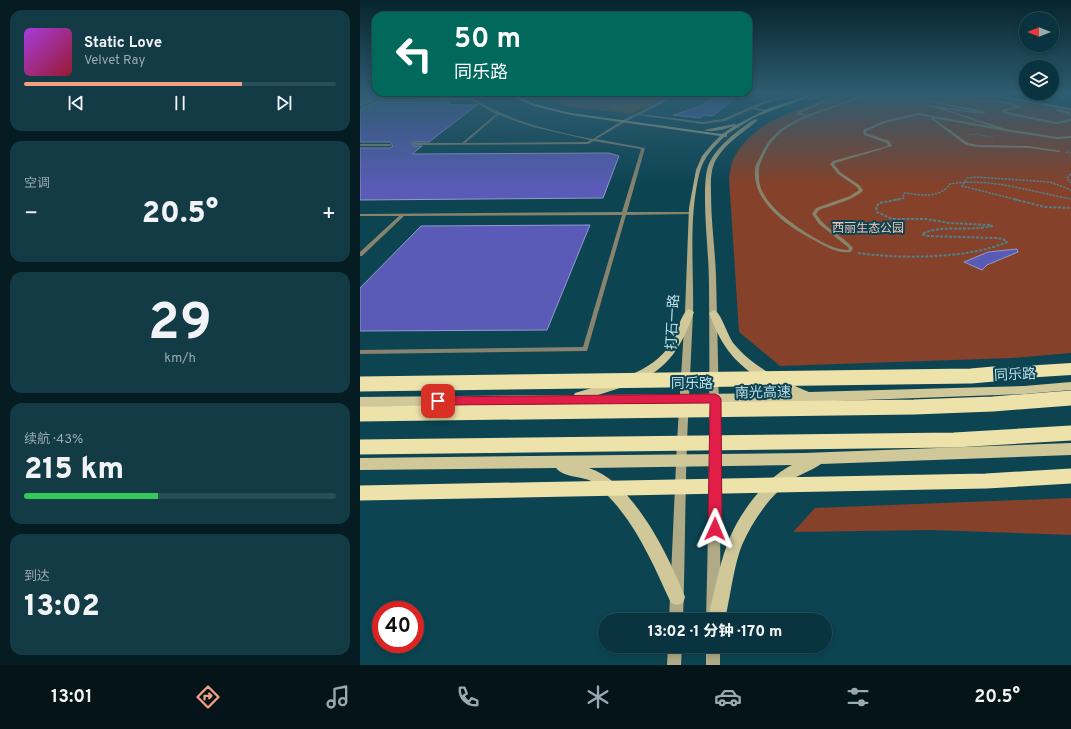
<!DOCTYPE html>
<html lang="zh">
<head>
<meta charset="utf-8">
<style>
	:root { --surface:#09333e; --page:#123b45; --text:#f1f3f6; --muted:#99aab0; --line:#294e58; --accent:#f39f83 }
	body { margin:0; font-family:Overpass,"Noto Sans SC",sans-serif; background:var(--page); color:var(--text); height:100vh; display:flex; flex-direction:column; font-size:15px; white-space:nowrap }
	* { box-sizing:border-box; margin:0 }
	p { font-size:13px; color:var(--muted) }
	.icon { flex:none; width:22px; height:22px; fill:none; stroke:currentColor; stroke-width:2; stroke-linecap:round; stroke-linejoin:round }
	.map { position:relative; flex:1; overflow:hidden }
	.panel { display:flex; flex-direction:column; gap:10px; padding:10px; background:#051c22; width:360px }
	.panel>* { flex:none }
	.hud { position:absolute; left:12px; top:12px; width:380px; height:84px; border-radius:12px; box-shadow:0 2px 6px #0003,0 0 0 1px var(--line); background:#00695c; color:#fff; overflow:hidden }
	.needle { width:26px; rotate:270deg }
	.fabs { position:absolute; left:659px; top:12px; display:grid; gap:8px }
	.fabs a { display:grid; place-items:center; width:40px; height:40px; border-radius:50%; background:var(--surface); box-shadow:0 2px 6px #0003,0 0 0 1px var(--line); font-size:20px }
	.speed { position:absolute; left:12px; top:601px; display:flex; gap:8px; font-size:20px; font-weight:700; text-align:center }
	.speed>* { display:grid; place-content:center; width:52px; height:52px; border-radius:50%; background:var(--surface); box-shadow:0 2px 6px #0003,0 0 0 1px var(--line); line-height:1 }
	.speed .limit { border:6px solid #d22; background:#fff; color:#111 }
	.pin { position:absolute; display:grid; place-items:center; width:34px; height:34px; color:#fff; margin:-17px; border-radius:8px; box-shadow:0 2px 6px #0006 }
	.me { position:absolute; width:44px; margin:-22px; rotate:1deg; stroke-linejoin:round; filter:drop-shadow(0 0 3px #0008) }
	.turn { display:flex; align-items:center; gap:14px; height:84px; padding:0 16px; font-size:18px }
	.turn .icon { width:52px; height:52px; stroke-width:2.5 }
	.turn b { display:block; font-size:28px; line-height:34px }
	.big { font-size:30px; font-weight:800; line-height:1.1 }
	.panel .card { flex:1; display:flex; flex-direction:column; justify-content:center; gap:6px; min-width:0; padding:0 14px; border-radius:12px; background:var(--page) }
	.panel .dial { align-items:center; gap:0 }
	.dial b { font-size:52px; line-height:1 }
	.song { display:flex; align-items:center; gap:12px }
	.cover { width:48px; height:48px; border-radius:6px; background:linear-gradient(135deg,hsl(280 70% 55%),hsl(350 70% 35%)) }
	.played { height:4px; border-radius:2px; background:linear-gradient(90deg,var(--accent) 70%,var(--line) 70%) }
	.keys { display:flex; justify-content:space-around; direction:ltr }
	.heat { display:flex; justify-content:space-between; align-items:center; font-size:22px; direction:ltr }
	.charge { height:6px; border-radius:3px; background:linear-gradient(90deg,#34c759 43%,var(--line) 0) }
	.trip { position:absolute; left:238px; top:613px; width:234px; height:40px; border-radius:20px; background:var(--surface); box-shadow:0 2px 6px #0003,0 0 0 1px var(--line); font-weight:800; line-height:40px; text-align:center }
	.tab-bar { display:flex; height:64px; justify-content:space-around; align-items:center; background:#041419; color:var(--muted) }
	.tab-bar .icon { width:28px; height:28px }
	.tab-bar .selected { color:var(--accent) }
	.tab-bar b { font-size:18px; color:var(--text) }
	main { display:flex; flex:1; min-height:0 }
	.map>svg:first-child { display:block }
</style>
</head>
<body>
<main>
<section class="panel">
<div class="card">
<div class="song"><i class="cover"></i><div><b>Static Love</b><p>Velvet Ray</p></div></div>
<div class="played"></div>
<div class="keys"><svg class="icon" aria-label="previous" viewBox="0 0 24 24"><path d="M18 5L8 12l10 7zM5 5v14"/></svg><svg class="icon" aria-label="pause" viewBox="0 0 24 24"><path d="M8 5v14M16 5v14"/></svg><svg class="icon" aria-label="next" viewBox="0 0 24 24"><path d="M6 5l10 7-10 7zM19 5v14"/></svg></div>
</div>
<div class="card"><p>空调</p>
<div class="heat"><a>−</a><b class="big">20.5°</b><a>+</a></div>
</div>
<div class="card dial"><b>29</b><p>km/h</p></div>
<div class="card"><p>续航 · 43%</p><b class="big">215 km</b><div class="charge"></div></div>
<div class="card"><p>到达</p><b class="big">13:02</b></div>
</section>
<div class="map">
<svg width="711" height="665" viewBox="0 0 711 665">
	<rect width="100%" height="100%" fill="#0c4452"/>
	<g fill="#854129">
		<polygon points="173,94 305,94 297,103 270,114 206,106"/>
		<path d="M480,94h147l84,14v245l-59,5 -232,8 -41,-34 -10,-154c1,-6 2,-13 4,-18 18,-40 70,-52 107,-66z"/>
		<polygon points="711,498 711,535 571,530 433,532 455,508"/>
	</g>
	<g fill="#595bb6" stroke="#949acc">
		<polygon points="0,94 26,94 0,106"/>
		<polygon points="32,94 91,94 91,97 28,97"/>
		<polygon points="373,94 379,94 353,116 344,115 340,118 313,115 339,107 347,101"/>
		<polygon points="18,102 90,102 89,105 117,105 69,142 53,142 52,144 54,146 62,146 52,154 249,153 259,156 243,198 0,200 0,148 30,148 33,146 30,142 0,142 0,111"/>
		<polygon points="230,225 187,330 0,331 0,288 61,226"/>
		<polygon points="657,249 658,252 627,265 622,270 604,262 628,252"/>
	</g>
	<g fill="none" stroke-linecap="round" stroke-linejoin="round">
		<g stroke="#52808d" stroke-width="1" stroke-dasharray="2 1" stroke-linecap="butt">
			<polyline points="240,105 269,109"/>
			<polyline points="608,135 618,134 633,138"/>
		</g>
		<g stroke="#52808d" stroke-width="1.5" stroke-dasharray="2.5 1" stroke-linecap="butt">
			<polyline points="706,152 711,153"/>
			<polyline points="711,174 707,178 711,183"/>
			<path d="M535,200l9,-2 -1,-4 2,-1c16,2 34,6 45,-9 40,-7 82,8 121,15"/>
			<polyline points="658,200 602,186 607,178 616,177 690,182 711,190"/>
		</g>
		<g stroke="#52808d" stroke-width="2" stroke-dasharray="3 1.5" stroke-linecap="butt">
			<polyline points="654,199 685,207 711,208"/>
			<path d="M498,253c41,6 111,6 149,-11l-4,-3 -7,-1 -69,-2 -5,-2c19,-10 48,-2 70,-8l-2,-1 -40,-2 -25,-4h-33l-15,-7 -1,-5 3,-4 21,-4"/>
		</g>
		<g fill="#87836c" fill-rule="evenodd">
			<path d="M29,94h2l-9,5 89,-1 1,-4h2l-1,4 34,-4 -1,1 -32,4c36,22 78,32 119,40l32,-20 34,-17 13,-8h2l-13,10 -20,10 62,8 20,-3 39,-17 30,-8h3l-31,10 -9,4 12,2v2l-15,-3 -27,12 -22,3 -65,-9 -11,6 -31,18 49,9 -18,64h65l2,1 -2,1 -66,1 -39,136 -227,3v-4l223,-3 39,-132 -218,1 -42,40h-2v-4l39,-36h-39v-2l262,-2 19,-63 -47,-8 -6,3 -173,1 -2,-1 1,-1h48l34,-29 -25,-14 -93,1 -18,9v-2zM138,115l35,12 57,13 -3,2 -122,1z"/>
			<path d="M506,94h3c-35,18 -87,20 -105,61 -3,7 -6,12 -5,20 0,3 0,7 1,10 3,12 14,23 23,31 15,12 46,34 65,34l1,-2 -30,-24 -7,-10 4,-6 34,-12 9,-6 -2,-3 -19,-13 -8,-10 3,-3 55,-15 -1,-3 -23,-8 -1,-5 20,-9 35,-8 76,14 -45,-15 -22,-6 1,-1 51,7 -86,-18 92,17v2l-3,1 -38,-5 62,20 51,8 14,-1v2l-14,1 -52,-8 -72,-13 35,25 10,2 51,1 32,5 -2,1 -30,-4 -51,-1 -12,-2 -35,-26v-2l-13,-2 -33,8 -19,8v2l23,8 3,5 -57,17 -1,1 6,8 19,13 4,5c-5,9 -34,16 -44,20l-3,4c9,15 26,21 37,34l-2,4c-14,2 -26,-6 -37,-12 -26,-13 -62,-38 -59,-71 0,-4 4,-10 6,-14 9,-21 24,-30 44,-39l-8,-2v-2l27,-11 -10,-3v-2l13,5 -27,12 7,2z"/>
			<path d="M561,94c14,0 28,4 43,6 19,2 40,-3 57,7l-16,4 2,1 49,10 15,-3v2l-15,3 -51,-10 -3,-2v-2l15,-3 -8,-3 -12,-2 -31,-1 -30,-4 -24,-1z"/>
			<polygon points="628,94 631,94 711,108 711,110 641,98"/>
			<polygon points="697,109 710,112 711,117 708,114 696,111"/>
			<polygon points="0,144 30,144 32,145 30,146 0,146"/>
		</g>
		<g fill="#b0aa86" fill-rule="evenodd">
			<path d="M148,94h4l23,10 36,9 151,21 12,-8c-9,3 -21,7 -30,4l30,-6 2,1 31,-16 45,-15h5l-62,23 -28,17v3h-3c-10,10 -20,20 -24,34 -12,46 -6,96 -7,142 -2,43 -4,85 -6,128 -2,60 -2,119 -4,179h-14l8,-178 8,-130 4,-104 7,-38 6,-14 11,-13 7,-7 -149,-21 -38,-9z"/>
			<polygon points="463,94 468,94 449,100 447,99"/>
			<path d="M395,119l3,1c-16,14 -35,24 -44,44 -4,10 -3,21 -3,30 0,28 4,54 5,82 3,114 5,229 4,344h-14c3,-111 4,-222 3,-333 0,-30 -4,-59 -4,-88 0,-11 0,-23 3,-33 8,-20 30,-36 47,-47z"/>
			<polygon points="308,646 322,646 321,665 307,665"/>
			<rect x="346" y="646" width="14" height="19"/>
		</g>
		<g fill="#d0c899" fill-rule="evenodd">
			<path d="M329,309l5,3c-11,32 -26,59 -60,70l-4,-1 -2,-3 2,-3c17,-7 32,-17 42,-33 4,-7 10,-31 17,-33z"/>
			<path d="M354,310c7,2 14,27 20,34 20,24 47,36 75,48l215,-6 47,-4v8l-47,4 -215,8 -449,5v-10l214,-2 1,-2 44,-13 4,1 2,3 -2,3 -25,8 189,-2c-42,-20 -62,-36 -78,-80z"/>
			<path d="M711,443v12l-250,9c-10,7 -22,10 -32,18 -20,15 -37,40 -47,63 -8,20 -12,53 -17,75h-18c7,-25 11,-51 20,-75 10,-29 37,-66 65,-80l-203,3c44,14 80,88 96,129l-2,6 -6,2 -6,-2c-18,-39 -35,-80 -66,-110 -4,-3 -8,-8 -12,-11 -10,-6 -29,-4 -37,-14l-196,2v-12l444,-5z"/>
		</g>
		<polyline stroke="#ede3aa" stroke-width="12" points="619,375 711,369"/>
		<g stroke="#ede3aa" stroke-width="15">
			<polyline points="0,384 611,376 634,374"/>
			<polyline points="0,414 554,407 633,404 711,398"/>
			<polyline points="0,447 594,440 711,433"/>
			<polyline points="0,493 626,481 711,476"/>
		</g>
	</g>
	<linearGradient id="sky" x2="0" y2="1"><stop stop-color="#07252d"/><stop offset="0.5" stop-color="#2e5c71"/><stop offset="1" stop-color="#2e5c71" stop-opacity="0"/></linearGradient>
	<rect width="711" height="187" fill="url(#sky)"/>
	<polygon fill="#e11d48" stroke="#92132f" points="355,394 359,396 361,399 362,529 360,534 355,536 350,534 348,529 350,403 78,405 75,404 73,401 75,398 78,397"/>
	<g text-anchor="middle" stroke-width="4" stroke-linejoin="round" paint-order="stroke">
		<g font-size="12" fill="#f9c2b0" stroke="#0c4452">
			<text x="508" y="232">西丽生态公园</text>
		</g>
		<g font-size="14" fill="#bddde8" stroke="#0c4452">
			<text transform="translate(312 322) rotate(-87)" y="5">打石一路</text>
			<text transform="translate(655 374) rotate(-3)" y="5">同乐路</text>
			<text x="332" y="388">同乐路</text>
			<text transform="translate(403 392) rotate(-1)" y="5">南光高速</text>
		</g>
	</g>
</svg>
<div class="fabs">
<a><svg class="needle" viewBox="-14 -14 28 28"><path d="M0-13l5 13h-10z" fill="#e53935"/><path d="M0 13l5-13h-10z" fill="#99aab0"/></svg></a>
<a><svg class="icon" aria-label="layers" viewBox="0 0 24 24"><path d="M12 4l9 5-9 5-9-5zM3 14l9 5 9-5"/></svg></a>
</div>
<div class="speed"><div class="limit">40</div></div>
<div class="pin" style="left:78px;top:401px;background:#d93025"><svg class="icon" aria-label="arrive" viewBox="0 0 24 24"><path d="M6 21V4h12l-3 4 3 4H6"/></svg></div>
<svg class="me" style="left:355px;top:529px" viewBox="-20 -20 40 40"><path d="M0-17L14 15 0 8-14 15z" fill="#e11d48" stroke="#fff" stroke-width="4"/></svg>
<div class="trip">13:02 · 1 分钟 · 170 m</div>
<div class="hud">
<div class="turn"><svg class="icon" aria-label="left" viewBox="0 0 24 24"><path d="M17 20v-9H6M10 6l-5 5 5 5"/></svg><div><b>50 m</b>同乐路</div></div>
</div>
</div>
</main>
<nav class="tab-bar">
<b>13:01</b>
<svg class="icon selected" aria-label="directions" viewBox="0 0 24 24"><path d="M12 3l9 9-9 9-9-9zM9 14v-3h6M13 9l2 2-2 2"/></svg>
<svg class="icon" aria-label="music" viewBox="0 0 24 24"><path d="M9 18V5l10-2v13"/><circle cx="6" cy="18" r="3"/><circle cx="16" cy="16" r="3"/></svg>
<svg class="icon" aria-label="phone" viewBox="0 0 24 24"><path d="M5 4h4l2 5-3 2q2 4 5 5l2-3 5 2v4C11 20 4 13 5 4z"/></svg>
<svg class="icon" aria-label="climate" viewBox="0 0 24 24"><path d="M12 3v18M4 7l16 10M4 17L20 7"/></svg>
<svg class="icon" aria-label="car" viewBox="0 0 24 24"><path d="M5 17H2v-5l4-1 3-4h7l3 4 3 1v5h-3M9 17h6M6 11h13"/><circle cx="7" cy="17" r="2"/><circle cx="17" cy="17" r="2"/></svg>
<svg class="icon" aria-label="filters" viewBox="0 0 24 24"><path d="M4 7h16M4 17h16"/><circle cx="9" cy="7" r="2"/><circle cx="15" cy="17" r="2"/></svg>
<b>20.5°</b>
</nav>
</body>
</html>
